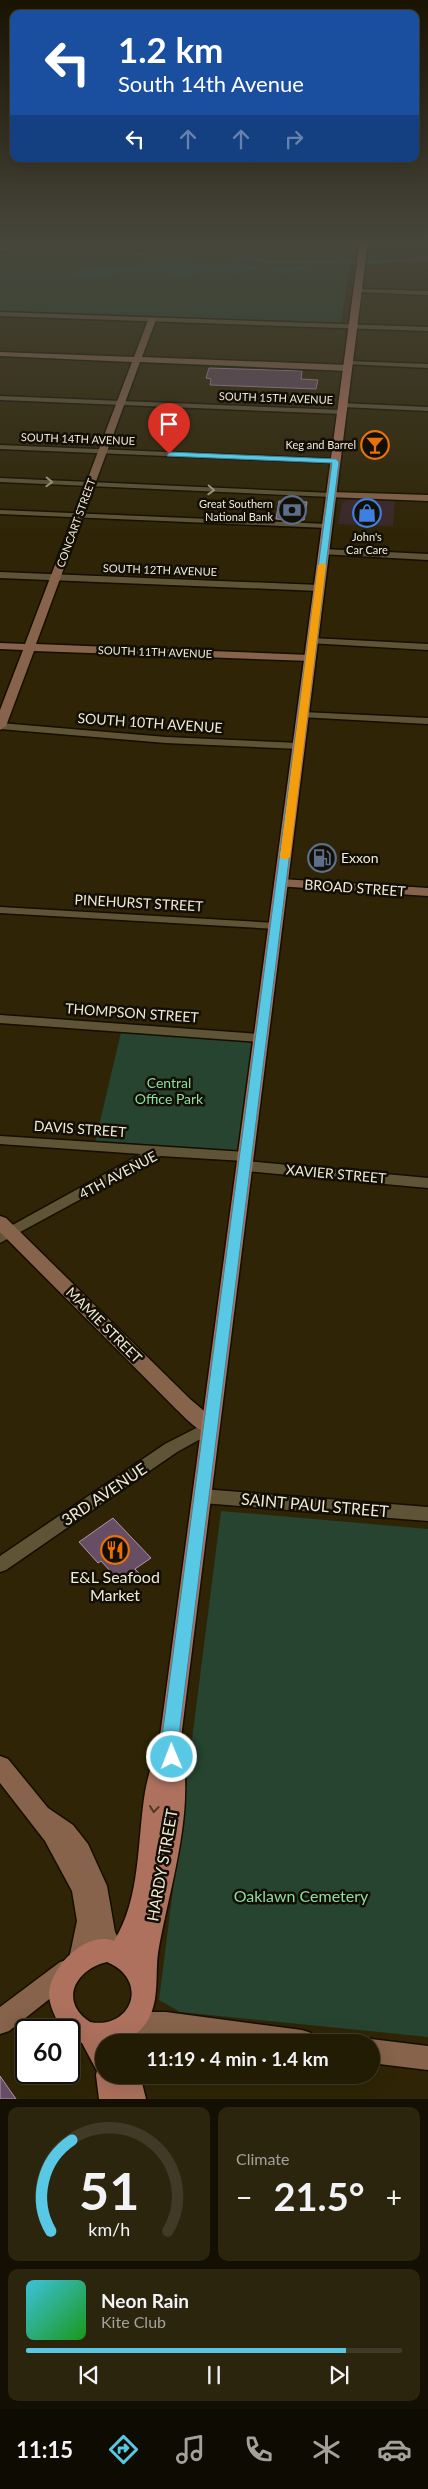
<!DOCTYPE html>
<html lang="en">
<head>
<meta charset="utf-8">
<style>
	:root { --surface:#231c04; --page:#2b250e; --text:#f1f3f6; --muted:#a3a19a; --line:#403a26; --accent:#59c8e5 }
	body { margin:0; font-family:Lato,sans-serif; background:var(--page); color:var(--text); height:100vh; display:flex; flex-direction:column; font-size:19px; white-space:nowrap }
	* { box-sizing:border-box; margin:0 }
	p { font-size:16px; color:var(--muted) }
	.icon { flex:none; width:28px; height:28px; fill:none; stroke:currentColor; stroke-width:2; stroke-linecap:round; stroke-linejoin:round }
	.map { position:relative; height:2099px; overflow:hidden }
	.drawer { display:flex; flex-direction:column; gap:8px; padding:8px; background:#130f02; flex:1 }
	.drawer>* { flex:none }
	.top-card { position:absolute; left:10px; top:10px; width:409px; height:152px; border-radius:10px; box-shadow:0 5px 20px #0002,0 0 0 1px var(--line); background:#1a4fa0; color:#fff; overflow:hidden }
	.speed { position:absolute; left:15px; top:2019px; display:flex; gap:10px; font-size:25px; font-weight:700; text-align:center }
	.speed>* { display:grid; place-content:center; width:65px; height:65px; border-radius:50%; background:var(--surface); box-shadow:0 5px 20px #0002,0 0 0 1px var(--line); line-height:1 }
	.speed .limit { border:2px solid #111; border-radius:8px; background:#fff; color:#111 }
	.pin { position:absolute; display:grid; place-items:center; width:42px; height:42px; color:#fff; margin:-51px -21px; border-radius:50% 50% 50% 0; rotate:-45deg; box-shadow:0 0 5px #0007 }
	.pin .icon { rotate:45deg }
	.me { position:absolute; width:55px; margin:-28px; rotate:359deg; stroke-linejoin:round; filter:drop-shadow(0 0 4px #0008) }
	.turn { display:flex; align-items:center; gap:18px; height:105px; padding:0 25px; font-size:22px }
	.turn .icon { width:65px; height:65px; stroke-width:2.5 }
	.turn b { display:block; font-size:35px; line-height:42px }
	.lanes { display:flex; align-items:center; height:48px; padding:0 25px; background:#0003; justify-content:center; gap:25px; direction:ltr }
	.lanes .off { opacity:.35 }
	.big { font-size:38px; font-weight:700; line-height:1.1 }
	.drawer .widget { flex:1; display:flex; flex-direction:column; justify-content:center; gap:8px; min-width:0; padding:0 18px; border-radius:10px; background:var(--page) }
	.drawer .dial { align-items:center; gap:0 }
	.dial svg { height:130px; overflow:visible; fill:none; stroke:var(--line); stroke-width:7; stroke-linecap:round; text-anchor:middle }
	.dial text { fill:var(--text); stroke:none }
	.song { display:flex; align-items:center; gap:15px }
	.cover { width:60px; height:60px; border-radius:8px; background:linear-gradient(135deg,hsl(190 70% 55%),hsl(120 70% 35%)) }
	.played { height:5px; border-radius:2px; background:linear-gradient(90deg,var(--accent) 85%,var(--line) 85%) }
	.keys { display:flex; justify-content:space-around; direction:ltr }
	.heat { display:flex; justify-content:space-between; align-items:center; font-size:28px; direction:ltr }
	.drawer .tiles { flex:1; display:grid; gap:8px; grid-template-columns:1fr 1fr }
	.widget:last-child { grid-column:span 2 }
	.trip { position:absolute; left:95px; top:2034px; width:285px; height:50px; border-radius:25px; background:var(--surface); box-shadow:0 5px 20px #0002,0 0 0 1px var(--line); font-weight:700; line-height:50px; text-align:center }
	.tabs { display:flex; height:80px; justify-content:space-around; align-items:center; background:#0e0b02; color:var(--muted) }
	.tabs .icon { width:35px; height:35px }
	.tabs .active { color:var(--accent) }
	.tabs b { font-size:22px; color:var(--text) }
	.map>svg:first-child { display:block }
</style>
</head>
<body>
<div class="map">
<svg width="428" height="2099" viewBox="0 0 428 2099">
	<rect width="100%" height="100%" fill="#2f2506"/>
	<polygon fill="#3b272a" points="352,498 395,500 393,526 338,524 342,503"/>
	<g fill="#26442f">
		<polygon points="0,241 354,241 341,323 314,324 0,311"/>
		<polygon points="122,1028 261,1038 246,1157 94,1147"/>
		<polygon points="221,1511 428,1529 428,2037 180,2012 159,2000"/>
	</g>
	<g fill="#0f5b5f">
		<polygon points="148,241 157,241 268,260 410,260 428,258 428,260 373,264 262,262"/>
		<polygon points="169,260 204,265 240,264 262,267 236,274 204,272 186,276 169,274 163,270 150,270 85,278 69,272 122,266 138,270 141,268 136,265"/>
		<polygon points="287,265 315,268 284,274 276,274 268,269"/>
	</g>
	<g fill="#684e65" stroke="#b093ac">
		<polygon points="209,368 302,371 301,379 318,380 316,389 210,385 211,379 206,378"/>
		<polygon points="279,501 307,502 304,520 276,519"/>
		<polygon points="311,851 333,852 332,865 310,864"/>
		<polygon points="113,1518 151,1558 135,1569 139,1573 123,1585 101,1561 98,1563 79,1542"/>
		<polygon points="0,2076 16,2099 0,2099"/>
	</g>
	<g fill="none" stroke-linecap="round" stroke-linejoin="round">
		<defs>
			<g id="street">
				<polygon points="5,241 11,241 14,248 0,252 0,248 7,247"/>
				<polygon points="79,241 86,241 83,243"/>
				<path d="M103,241l33,5 32,-5c-19,12 -45,11 -65,0z"/>
				<polygon points="358,289 428,291 428,295 356,292"/>
				<polygon points="0,312 428,327 428,331 0,316"/>
				<polygon points="348,361 428,364 428,368 346,364 344,363"/>
				<polygon points="0,396 342,410 346,412 342,414 0,400"/>
				<polygon points="340,403 428,407 428,411 343,407 339,405"/>
				<polygon points="0,445 336,459 340,461 336,463 0,449"/>
				<polygon points="0,478 331,493 335,495 331,497 0,482"/>
				<polygon points="0,510 327,524 331,526 327,528 0,514"/>
				<polygon points="324,549 428,554 428,560 321,554 321,550"/>
				<polygon points="0,572 319,585 323,588 319,591 0,578"/>
				<polygon points="312,638 428,644 428,650 309,643 307,641"/>
				<polygon points="303,712 428,718 428,724 300,717 300,713"/>
				<polygon points="0,723 166,737 299,743 304,746 299,749 166,743 0,729"/>
				<polygon points="0,907 276,923 282,926 276,929 0,913"/>
				<polygon points="0,1015 261,1034 267,1038 261,1042 0,1023"/>
				<polygon points="0,1136 246,1152 251,1154 253,1157 246,1161 428,1178 428,1188 245,1171 240,1169 238,1166 245,1161 160,1156 0,1243 0,1232 141,1154 0,1144"/>
				<polygon points="210,1421 215,1423 218,1427 215,1431 177,1452 6,1570 0,1572 0,1556 165,1444"/>
				<polygon points="202,1489 428,1507 428,1521 202,1503 196,1501 194,1496 196,1491"/>
			</g>
			<g id="secondary">
				<polygon points="152,318 156,320 142,357 348,365 352,368 348,371 140,362 36,644 310,655 316,658 310,661 34,651 6,726 0,730 0,710 23,650 0,649 0,643 25,644 132,362 0,356 0,352 134,357 148,320"/>
				<polygon points="331,492 428,495 428,501 328,497 326,495"/>
				<polygon points="281,879 428,888 428,896 276,886 274,883"/>
				<path d="M0,1216l6,2 184,181 27,23 2,5 -2,5c-16,5 -30,-13 -41,-23l-176,-177z"/>
				<polygon points="0,1756 8,1759 48,1808 73,1825 88,1844 107,1886 115,1932 125,1952 121,1960 113,1964 105,1960 96,1945 89,1966 80,1969 76,1978 9,2031 0,2034 0,2007 60,1962 69,1959 77,1921 72,1891 45,1841 0,1783"/>
				<polygon points="130,2012 166,2012 302,2030 311,2033 314,2042 214,2042 166,2036 130,2036 121,2033 118,2024 121,2015"/>
				<polygon points="371,2039 428,2046 428,2070 371,2063 371,2042 362,2042"/>
			</g>
			<path id="primary" d="M360,241h8l-188,1505c17,60 -12,147 -22,207 -3,23 2,50 -12,70 -11,16 -24,19 -42,19v33h36l6,24h-47l-3,-24 1,-4 -15,-28 -13,-7v-6h-7l-2,-2c-4,-11 -11,-22 -11,-34 1,-27 37,-64 65,-53 27,-43 23,-100 31,-149 3,-17 8,-32 14,-48zM107,1962c43,18 25,68 -17,60 -32,-21 -14,-53 17,-60z"/>
		</defs>
		<use href="#street" stroke="#150e00" stroke-width="3"/>
		<use href="#secondary" stroke="#150e00" stroke-width="3"/>
		<use href="#primary" stroke="#150e00" stroke-width="3"/>
		<use href="#street" fill="#5f5536" fill-rule="evenodd"/>
		<use href="#secondary" fill="#86634a" fill-rule="evenodd"/>
		<use href="#primary" fill="#ad715e" fill-rule="evenodd"/>
	</g>
	<defs><path id="oneway-chevron" d="M-2-3.5L2.5 0L-2 3.5" fill="none" stroke-width="1.6" stroke-linecap="round" stroke-linejoin="round" transform="scale(1.25)"/></defs>
	<g stroke="#a79f87">
		<use href="#oneway-chevron" transform="translate(49 482) rotate(2)"/>
		<use href="#oneway-chevron" transform="translate(211 490) rotate(3)"/>
	</g>
	<use stroke="#513628" href="#oneway-chevron" transform="translate(154 1809) rotate(97)"/>
	<linearGradient id="sky" x2="0" y2="1"><stop stop-color="#1a1403"/><stop offset="0.45" stop-color="#47463b"/><stop offset="1" stop-color="#47463b" stop-opacity="0"/></linearGradient>
	<rect width="428" height="535" fill="url(#sky)"/>
	<path fill="#59c8e5" stroke="#3a8295" d="M169,452l167,7 3,3 -159,1265c-1,11 1,27 -3,35l-5,3 -6,-3 -5,-18 171,-1281 -165,-7z"/>
	<polygon fill="#f59e0b" points="322,563 326,565 290,857 285,860 280,857 318,565"/>
	<defs>
		<symbol id="bar-ring" viewBox="-11 -11 22 22"><circle r="9.5" fill="#130f04" stroke="#e8710a" stroke-width="1.5"/><path d="M-6-5H6L.8 .8V4.5H3.5V6h-7V4.5H-.8V.8Z" fill="#e8710a"/></symbol>
		<symbol id="bank-ring" viewBox="-11 -11 22 22"><circle r="9.5" fill="#130f04" stroke="#5c6f8a" stroke-width="1.5"/><path d="M-6-4H6V4H-6ZM0-2.3a2.3 2.3 0 1 0 0 4.6a2.3 2.3 0 1 0 0-4.6Z" fill="#5c6f8a"/></symbol>
		<symbol id="shop-ring" viewBox="-11 -11 22 22"><circle r="9.5" fill="#130f04" stroke="#3f7fe0" stroke-width="1.5"/><path d="M-5-2.5h2.3a2.7 3.5 0 0 1 5.4 0H5L5.5 6h-11ZM-1.5-2.5h3a1.5 2.3 0 0 0-3 0Z" fill="#3f7fe0"/></symbol>
		<symbol id="fuel-ring" viewBox="-11 -11 22 22"><circle r="9.5" fill="#130f04" stroke="#5c6f8a" stroke-width="1.5"/><path d="M-5.5-6h7V0h2V4h1.3V-2.5L3-4.5l.8-.8L6-3V5H2.5V1h-1V6h-7ZM-4.2-4.7v3.2H.2V-4.7Z" fill="#5c6f8a"/></symbol>
		<symbol id="restaurant-ring" viewBox="-11 -11 22 22"><circle r="9.5" fill="#130f04" stroke="#e8710a" stroke-width="1.5"/><path d="M-5-6h1v4h1v-4h1v4h1v-4h1v5L-1.5 .5V6h-2V.5L-5-1ZM5-6V6H3V1.5H1.5Q1.5-4 5-6Z" fill="#e8710a"/></symbol>
	</defs>
	<g fill-rule="evenodd">
		<use href="#bar-ring" x="359" y="429" width="32" height="32"/>
		<use href="#bank-ring" x="276" y="494" width="32" height="32"/>
		<use href="#shop-ring" x="351" y="497" width="32" height="32"/>
		<use href="#fuel-ring" x="306" y="842" width="32" height="32"/>
		<use href="#restaurant-ring" x="99" y="1534" width="32" height="32"/>
	</g>
	<g text-anchor="middle" stroke-width="5" stroke-linejoin="round" paint-order="stroke">
		<g font-size="11" fill="#efe9d8" stroke="#130f04">
			<text transform="translate(276 398) rotate(2)" y="4">SOUTH 15TH AVENUE</text>
			<text transform="translate(78 439) rotate(2)" y="4">SOUTH 14TH AVENUE</text>
			<text transform="translate(76 523) rotate(-70)" y="4">CONCART STREET</text>
			<text transform="translate(160 570) rotate(2)" y="4">SOUTH 12TH AVENUE</text>
			<text transform="translate(155 652) rotate(2)" y="4">SOUTH 11TH AVENUE</text>
		</g>
		<g font-size="11" fill="#efe9d8" stroke="#130f04" text-anchor="end">
			<text x="356" y="449">Keg and Barrel</text>
			<text x="273" y="508">Great Southern<tspan x="273" dy="13">National Bank</tspan></text>
			<text x="367" y="541" text-anchor="middle">John's<tspan x="367" dy="13">Car Care</tspan></text>
		</g>
		<g font-size="14" fill="#efe9d8" stroke="#130f04">
			<text transform="translate(150 723) rotate(4)" y="5">SOUTH 10TH AVENUE</text>
			<text transform="translate(355 888) rotate(4)" y="5">BROAD STREET</text>
			<text transform="translate(139 903) rotate(3)" y="5">PINEHURST STREET</text>
			<text transform="translate(132 1013) rotate(4)" y="5">THOMPSON STREET</text>
			<text transform="translate(80 1129) rotate(4)" y="5">DAVIS STREET</text>
			<text transform="translate(336 1174) rotate(5)" y="5">XAVIER STREET</text>
			<text transform="translate(118 1175) rotate(-28)" y="5">4TH AVENUE</text>
			<text transform="translate(104 1325) rotate(45)" y="5">MAMIE STREET</text>
		</g>
		<g font-size="14" fill="#efe9d8" stroke="#130f04" text-anchor="start">
			<text x="341" y="863">Exxon</text>
		</g>
		<g font-size="14" fill="#8bdda2" stroke="#130f04">
			<text x="169" y="1088">Central<tspan x="169" dy="16">Office Park</tspan></text>
		</g>
		<g font-size="16" fill="#efe9d8" stroke="#130f04">
			<text transform="translate(104 1494) rotate(-34)" y="6">3RD AVENUE</text>
			<text transform="translate(315 1505) rotate(5)" y="6">SAINT PAUL STREET</text>
			<text transform="translate(162 1865) rotate(-80)" y="6">HARDY STREET</text>
		</g>
		<g font-size="16" fill="#efe9d8" stroke="#130f04">
			<text x="115" y="1583">E&amp;L Seafood<tspan x="115" dy="18">Market</tspan></text>
		</g>
		<g font-size="16" fill="#8bdda2" stroke="#130f04">
			<text x="301" y="1902">Oaklawn Cemetery</text>
		</g>
	</g>
</svg>
<div class="speed"><div class="limit">60</div></div>
<div class="pin" style="left:169px;top:454px;background:#d93025"><svg class="icon" aria-label="arrive" viewBox="0 0 24 24"><path d="M6 21V4h12l-3 4 3 4H6"/></svg></div>
<svg class="me" style="left:172px;top:1757px" viewBox="-20 -20 40 40"><circle r="17" fill="#59c8e5" stroke="#fff" stroke-width="3"/><path d="M0-11L8 9 0 5-8 9z" fill="#fff"/></svg>
<div class="trip">11:19 · 4 min · 1.4 km</div>
<div class="top-card">
<div class="turn"><svg class="icon" aria-label="left" viewBox="0 0 24 24"><path d="M17 20v-9H6M10 6l-5 5 5 5"/></svg><div><b>1.2 km</b>South 14th Avenue</div></div>
<div class="lanes"><svg class="icon" aria-label="left" viewBox="0 0 24 24"><path d="M17 20v-9H6M10 6l-5 5 5 5"/></svg><svg class="icon off" aria-label="ahead" viewBox="0 0 24 24"><path d="M12 20V5M6 11l6-6 6 6"/></svg><svg class="icon off" aria-label="ahead" viewBox="0 0 24 24"><path d="M12 20V5M6 11l6-6 6 6"/></svg><svg class="icon off" aria-label="right" viewBox="0 0 24 24"><path d="M7 20v-9h11M14 6l5 5-5 5"/></svg></div>
</div>
</div>
<section class="drawer">
<div class="tiles">
<div class="widget dial"><svg viewBox="0 0 100 80">
<path d="M14 69A42 42 0 1 1 86 69"/>
<path d="M14 69A42 42 0 0 1 27 13" stroke="#59c8e5"/>
<text x="50" y="56" font-size="32" font-weight="700">51</text>
<text x="50" y="72" font-size="11">km/h</text>
</svg></div>
<div class="widget"><p>Climate</p>
<div class="heat"><a>−</a><b class="big">21.5°</b><a>+</a></div>
</div>
<div class="widget">
<div class="song"><i class="cover"></i><div><b>Neon Rain</b><p>Kite Club</p></div></div>
<div class="played"></div>
<div class="keys"><svg class="icon" aria-label="previous" viewBox="0 0 24 24"><path d="M18 5L8 12l10 7zM5 5v14"/></svg><svg class="icon" aria-label="pause" viewBox="0 0 24 24"><path d="M8 5v14M16 5v14"/></svg><svg class="icon" aria-label="next" viewBox="0 0 24 24"><path d="M6 5l10 7-10 7zM19 5v14"/></svg></div>
</div>
</div>
</section>
<nav class="tabs">
<b>11:15</b>
<svg class="icon active" aria-label="directions" viewBox="0 0 24 24"><path d="M12 3l9 9-9 9-9-9zM9 14v-3h6M13 9l2 2-2 2"/></svg>
<svg class="icon" aria-label="music" viewBox="0 0 24 24"><path d="M9 18V5l10-2v13"/><circle cx="6" cy="18" r="3"/><circle cx="16" cy="16" r="3"/></svg>
<svg class="icon" aria-label="phone" viewBox="0 0 24 24"><path d="M5 4h4l2 5-3 2q2 4 5 5l2-3 5 2v4C11 20 4 13 5 4z"/></svg>
<svg class="icon" aria-label="climate" viewBox="0 0 24 24"><path d="M12 3v18M4 7l16 10M4 17L20 7"/></svg>
<svg class="icon" aria-label="car" viewBox="0 0 24 24"><path d="M5 17H2v-5l4-1 3-4h7l3 4 3 1v5h-3M9 17h6M6 11h13"/><circle cx="7" cy="17" r="2"/><circle cx="17" cy="17" r="2"/></svg>
</nav>
</body>
</html>
